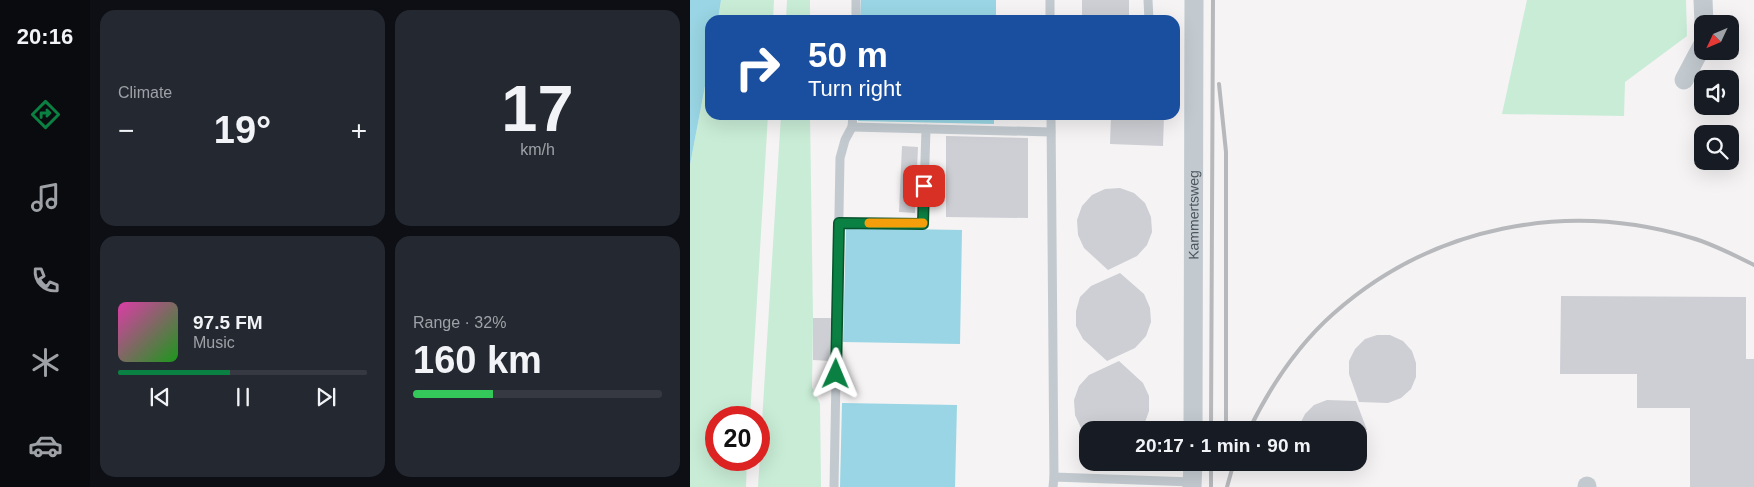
<!DOCTYPE html>
<html lang="en">
<head>
<meta charset="utf-8">
<style>
	:root { --surface:#171b24; --page:#242831; --text:#f1f3f6; --muted:#9ea1a6; --line:#363941; --accent:#0b8043 }
	body { margin:0; font-family:Helvetica,sans-serif; background:var(--page); color:var(--text); height:100vh; display:flex; flex-direction:column; font-size:19px; white-space:nowrap }
	* { box-sizing:border-box; margin:0 }
	p { font-size:16px; color:var(--muted) }
	.icon { flex:none; width:28px; height:28px; fill:none; stroke:currentColor; stroke-width:2; stroke-linecap:round; stroke-linejoin:round }
	.map { position:relative; flex:1; overflow:hidden }
	.drawer { display:flex; flex-direction:column; gap:10px; padding:10px; background:#0d0f14; width:600px }
	.drawer>* { flex:none }
	.guide { position:absolute; left:15px; top:15px; width:475px; height:105px; border-radius:15px; box-shadow:0 5px 20px #0002; background:#1a4fa0; color:#fff; overflow:hidden }
	.needle { width:32px; rotate:226deg }
	.buttons { position:absolute; left:1004px; top:15px; display:grid; gap:10px }
	.buttons a { display:grid; place-items:center; width:45px; height:45px; border-radius:10px; background:var(--surface); box-shadow:0 5px 20px #0002; font-size:25px }
	.speed { position:absolute; left:15px; top:406px; display:flex; gap:10px; font-size:25px; font-weight:700; text-align:center }
	.speed>* { display:grid; place-content:center; width:65px; height:65px; border-radius:50%; background:var(--surface); box-shadow:0 5px 20px #0002; line-height:1 }
	.speed .limit { border:8px solid #d22; background:#fff; color:#111 }
	.pin { position:absolute; display:grid; place-items:center; width:42px; height:42px; color:#fff; margin:-21px; border-radius:10px; box-shadow:0 2px 8px #0006 }
	.me { position:absolute; width:55px; margin:-28px; rotate:1deg; stroke-linejoin:round; filter:drop-shadow(0 0 4px #0008) }
	.turn { display:flex; align-items:center; gap:18px; height:105px; padding:0 20px; font-size:22px }
	.turn .icon { width:65px; height:65px; stroke-width:2.5 }
	.turn b { display:block; font-size:35px; line-height:42px }
	.big { font-size:38px; font-weight:700; line-height:1.1 }
	.drawer .tile { flex:1; display:flex; flex-direction:column; justify-content:center; gap:8px; min-width:0; padding:0 18px; border-radius:15px; background:var(--page) }
	.drawer .dial { align-items:center; gap:0 }
	.dial b { font-size:65px; line-height:1 }
	.song { display:flex; align-items:center; gap:15px }
	.cover { width:60px; height:60px; border-radius:8px; background:linear-gradient(135deg,hsl(320 70% 55%),hsl(120 70% 35%)) }
	.played { height:5px; border-radius:2px; background:linear-gradient(90deg,var(--accent) 45%,var(--line) 45%) }
	.keys { display:flex; justify-content:space-around; direction:ltr }
	.heat { display:flex; justify-content:space-between; align-items:center; font-size:28px; direction:ltr }
	.charge { height:8px; border-radius:4px; background:linear-gradient(90deg,#34c759 32%,var(--line) 0) }
	.drawer .tiles { flex:1; display:grid; gap:10px; grid-template-columns:repeat(2,1fr) }
	.trip { position:absolute; left:389px; top:421px; width:288px; height:50px; border-radius:15px; background:var(--surface); box-shadow:0 5px 20px #0002; font-weight:700; line-height:50px; text-align:center }
	main { display:flex; flex:1; min-height:0 }
	.menu { display:flex; flex-direction:column; width:90px; justify-content:space-around; align-items:center; background:#090b0e; color:var(--muted) }
	.menu .icon { width:35px; height:35px }
	.menu .active { color:var(--accent) }
	.menu b { font-size:22px; color:var(--text) }
	.map>svg:first-child { display:block }
</style>
</head>
<body>
<main>
<nav class="menu">
<b>20:16</b>
<svg class="icon active" aria-label="directions" viewBox="0 0 24 24"><path d="M12 3l9 9-9 9-9-9zM9 14v-3h6M13 9l2 2-2 2"/></svg>
<svg class="icon" aria-label="music" viewBox="0 0 24 24"><path d="M9 18V5l10-2v13"/><circle cx="6" cy="18" r="3"/><circle cx="16" cy="16" r="3"/></svg>
<svg class="icon" aria-label="phone" viewBox="0 0 24 24"><path d="M5 4h4l2 5-3 2q2 4 5 5l2-3 5 2v4C11 20 4 13 5 4z"/></svg>
<svg class="icon" aria-label="climate" viewBox="0 0 24 24"><path d="M12 3v18M4 7l16 10M4 17L20 7"/></svg>
<svg class="icon" aria-label="car" viewBox="0 0 24 24"><path d="M5 17H2v-5l4-1 3-4h7l3 4 3 1v5h-3M9 17h6M6 11h13"/><circle cx="7" cy="17" r="2"/><circle cx="17" cy="17" r="2"/></svg>
</nav>
<section class="drawer">
<div class="tiles">
<div class="tile"><p>Climate</p>
<div class="heat"><a>−</a><b class="big">19°</b><a>+</a></div>
</div>
<div class="tile dial"><b>17</b><p>km/h</p></div>
<div class="tile">
<div class="song"><i class="cover"></i><div><b>97.5 FM</b><p>Music</p></div></div>
<div class="played"></div>
<div class="keys"><svg class="icon" aria-label="previous" viewBox="0 0 24 24"><path d="M18 5L8 12l10 7zM5 5v14"/></svg><svg class="icon" aria-label="pause" viewBox="0 0 24 24"><path d="M8 5v14M16 5v14"/></svg><svg class="icon" aria-label="next" viewBox="0 0 24 24"><path d="M6 5l10 7-10 7zM19 5v14"/></svg></div>
</div>
<div class="tile"><p>Range · 32%</p><b class="big">160 km</b><div class="charge"></div></div>
</div>
</section>
<div class="map">
<svg width="1064" height="487" viewBox="0 0 1064 487">
	<rect width="100%" height="100%" fill="#f5f3f3"/>
	<g fill="#c8ecd6">
		<polygon points="31,0 84,0 83,20 28,20"/>
		<polygon points="97,0 120,0 120,20 96,20"/>
		<polygon points="837,0 996,0 997,36 935,82 934,116 812,114"/>
		<polygon points="20,60 20,115 78,115 60,417 26,418 26,460 57,460 56,487 0,487 0,165"/>
		<polygon points="91,115 120,115 123,318 122,387 130,404 131,487 68,487"/>
	</g>
	<g fill="#99d5e4">
		<polygon points="0,0 31,0 28,20 20,20 20,60 0,165"/>
		<polygon points="171,0 306,0 306,20 170,20"/>
		<polygon points="169,115 304,115 304,124 168,121"/>
		<polygon points="156,228 272,230 270,344 153,342"/>
		<polygon points="152,403 267,405 265,487 150,487"/>
	</g>
	<g fill="#cdcfd4">
		<rect x="392" y="0" width="47" height="20"/>
		<polygon points="421,115 474,115 473,146 420,144"/>
		<polygon points="256,136 338,138 338,218 256,217"/>
		<polygon points="212,146 228,147 225,213 209,212"/>
		<polygon points="430,188 444,193 455,203 461,217 462,232 457,245 447,256 418,270 394,248 388,235 387,220 392,206 402,195 415,189"/>
		<polygon points="430,273 454,294 460,308 461,322 456,336 445,348 417,361 393,339 386,326 386,311 390,297 401,286"/>
		<polygon points="871,296 1056,297 1056,359 1064,359 1064,487 1000,487 1000,408 947,408 947,374 870,374"/>
		<polygon points="123,318 141,318 140,361 123,360"/>
		<polygon points="687,335 700,335 713,341 722,351 726,363 726,377 721,389 711,398 698,403 669,402 659,374 659,361 665,349 675,339"/>
		<polygon points="429,361 453,383 459,396 459,411 454,425 450,430 392,430 385,415 384,400 389,386 399,375"/>
		<polygon points="637,400 666,401 677,430 607,430 615,414 624,405"/>
	</g>
	<g fill="none" stroke-linecap="round" stroke-linejoin="round">
		<g stroke="#c2cad0" stroke-width="9">
			<polyline points="360,0 360,20"/>
			<polyline points="458,0 459,20"/>
			<polyline points="166,20 166,0"/>
			<polyline points="361,115 364,477"/>
			<polyline points="162,127 361,132"/>
			<polyline points="149,223 233,224 236,129"/>
			<polyline points="144,487 150,158 155,140 162,127 163,115"/>
			<polyline points="363,487 364,477 502,482"/>
		</g>
		<g stroke="#c2cad0" stroke-width="19">
			<polyline points="1013,0 1014,24"/>
			<polyline points="994,80 1012,46"/>
			<path id="s1" d="M503,430l1,-430"/>
			<polyline points="502,487 503,462"/>
			<polyline points="897,487 897,486"/>
		</g>
		<g stroke="#b6b8bc" stroke-width="4">
			<polyline points="529,84 536,152 536,430"/>
			<polyline points="521,430 523,0"/>
			<path d="M559,430c21,-43 48,-84 84,-116 99,-88 233,-114 359,-76 21,6 42,17 62,27"/>
			<polyline points="521,487 521,462"/>
			<polyline points="537,487 544,462"/>
		</g>
	</g>
	<g fill="none" stroke-linecap="round" stroke-linejoin="round">
		<defs>
			<polyline id="route" points="146,374 149,223 233,224 234,186"/>
		</defs>
		<use href="#route" stroke="#07532c" stroke-width="12"/>
		<use href="#route" stroke="#0b8043" stroke-width="9"/>
		<polyline stroke="#f59e0b" stroke-width="9" points="179,223 233,223"/>
	</g>
	<g text-anchor="middle" stroke-width="4" stroke-linejoin="round" paint-order="stroke">
		<g font-size="14" fill="#4c565f" stroke="#fff">
			<text dy="5" stroke="none"><textPath href="#s1" startOffset="215">Kammertsweg</textPath></text>
		</g>
	</g>
</svg>
<div class="buttons">
<a><svg class="needle" viewBox="-14 -14 28 28"><path d="M0-13l5 13h-10z" fill="#e53935"/><path d="M0 13l5-13h-10z" fill="#9ea1a6"/></svg></a>
<a><svg class="icon" aria-label="sound" viewBox="0 0 24 24"><path d="M4 9h4l5-4v14l-5-4H4zM17 9q2 3 0 6"/></svg></a>
<a><svg class="icon" aria-label="search" viewBox="0 0 24 24"><circle cx="10" cy="10" r="6"/><path d="M15 15l6 6"/></svg></a>
</div>
<div class="speed"><div class="limit">20</div></div>
<div class="pin" style="left:234px;top:186px;background:#d93025"><svg class="icon" aria-label="arrive" viewBox="0 0 24 24"><path d="M6 21V4h12l-3 4 3 4H6"/></svg></div>
<svg class="me" style="left:146px;top:374px" viewBox="-20 -20 40 40"><path d="M0-17L14 15 0 8-14 15z" fill="#0b8043" stroke="#fff" stroke-width="4"/></svg>
<div class="trip">20:17 · 1 min · 90 m</div>
<div class="guide">
<div class="turn"><svg class="icon" aria-label="right" viewBox="0 0 24 24"><path d="M7 20v-9h11M14 6l5 5-5 5"/></svg><div><b>50 m</b>Turn right</div></div>
</div>
</div>
</main>
</body>
</html>
